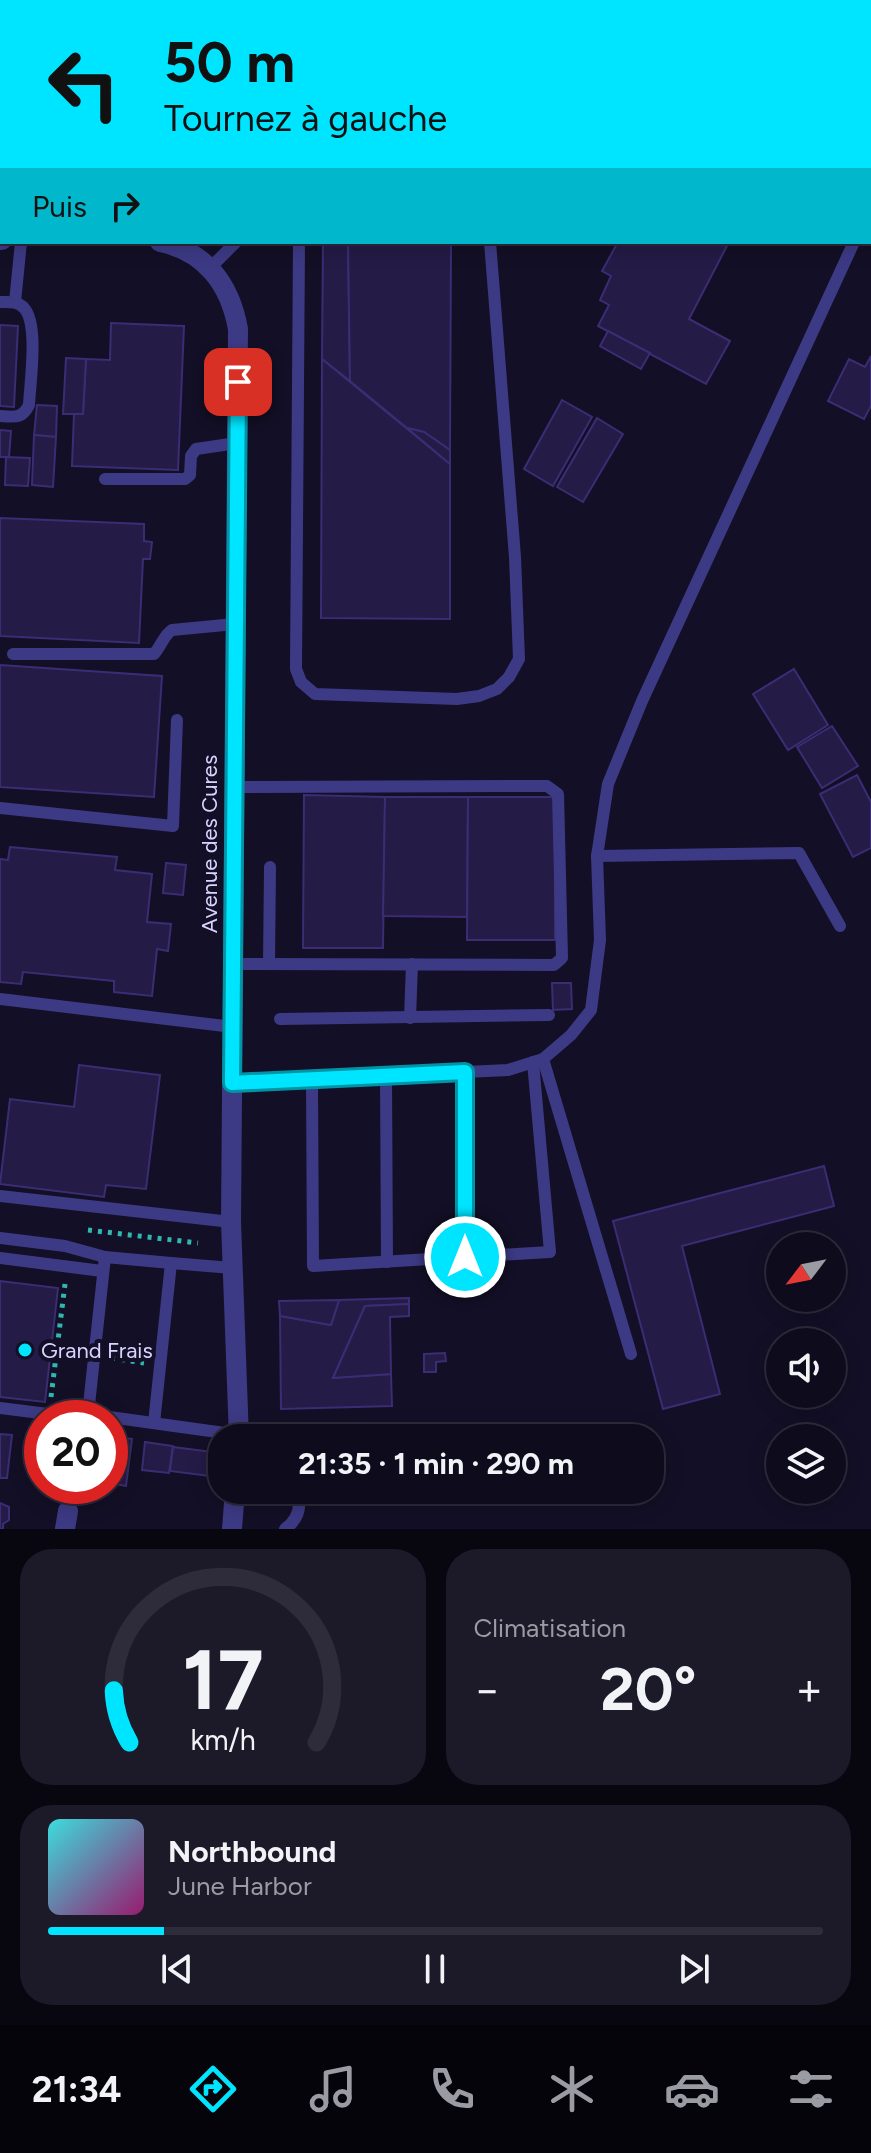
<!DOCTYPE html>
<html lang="fr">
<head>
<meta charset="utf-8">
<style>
	:root { --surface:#0e0b1c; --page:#1c1929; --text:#f1f3f6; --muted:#9b9ba3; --line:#2e2b3b; --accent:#00e5ff }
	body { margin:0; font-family:Figtree,sans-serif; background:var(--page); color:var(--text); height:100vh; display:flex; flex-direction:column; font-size:30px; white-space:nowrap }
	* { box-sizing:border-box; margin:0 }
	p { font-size:26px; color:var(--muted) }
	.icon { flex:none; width:44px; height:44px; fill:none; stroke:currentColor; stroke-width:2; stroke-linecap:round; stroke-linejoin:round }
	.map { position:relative; height:1529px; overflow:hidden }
	.drawer { display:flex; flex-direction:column; gap:20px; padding:20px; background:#08060f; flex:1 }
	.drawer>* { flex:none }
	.banner { position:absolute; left:0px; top:0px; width:872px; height:244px; box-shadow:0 4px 20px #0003,0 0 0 2px var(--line); background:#00e5ff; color:#111; overflow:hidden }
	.needle { width:52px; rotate:238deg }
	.fabs { position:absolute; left:766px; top:1232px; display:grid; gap:16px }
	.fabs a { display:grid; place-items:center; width:80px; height:80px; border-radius:50%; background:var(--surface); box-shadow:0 4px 20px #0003,0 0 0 2px var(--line); font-size:40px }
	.speed { position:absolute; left:24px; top:1400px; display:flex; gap:16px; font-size:40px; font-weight:700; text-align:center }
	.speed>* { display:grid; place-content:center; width:104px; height:104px; border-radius:50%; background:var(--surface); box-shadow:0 4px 20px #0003,0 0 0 2px var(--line); line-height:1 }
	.speed .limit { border:12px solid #d22; background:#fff; color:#111 }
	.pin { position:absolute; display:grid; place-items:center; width:68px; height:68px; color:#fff; margin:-34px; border-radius:16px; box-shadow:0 4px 12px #0006 }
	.me { position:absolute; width:88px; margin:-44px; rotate:0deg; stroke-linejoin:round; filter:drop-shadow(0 0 6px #0008) }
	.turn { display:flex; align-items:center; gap:28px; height:168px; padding:0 32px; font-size:36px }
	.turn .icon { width:104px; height:104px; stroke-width:2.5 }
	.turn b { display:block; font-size:56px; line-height:68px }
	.then { display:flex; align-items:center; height:76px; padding:0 32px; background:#0003; gap:16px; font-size:30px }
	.big { font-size:60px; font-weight:700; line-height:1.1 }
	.drawer .widget { flex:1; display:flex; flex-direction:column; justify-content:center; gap:12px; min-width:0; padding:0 28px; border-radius:32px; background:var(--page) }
	.drawer .dial { align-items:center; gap:0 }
	.dial svg { height:208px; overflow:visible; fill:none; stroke:var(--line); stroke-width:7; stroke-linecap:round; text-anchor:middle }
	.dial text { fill:var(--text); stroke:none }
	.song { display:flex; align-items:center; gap:24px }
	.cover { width:96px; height:96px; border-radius:12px; background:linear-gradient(135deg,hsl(180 70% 55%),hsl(320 70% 35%)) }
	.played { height:8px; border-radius:4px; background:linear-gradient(90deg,var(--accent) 15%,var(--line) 15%) }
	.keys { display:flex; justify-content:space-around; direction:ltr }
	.heat { display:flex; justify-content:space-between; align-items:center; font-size:44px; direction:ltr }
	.drawer .tiles { flex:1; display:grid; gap:20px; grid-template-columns:1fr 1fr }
	.widget:last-child { grid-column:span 2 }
	.trip { position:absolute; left:208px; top:1424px; width:456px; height:80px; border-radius:32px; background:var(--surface); box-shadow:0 4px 20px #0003,0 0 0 2px var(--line); font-weight:700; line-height:80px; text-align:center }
	.tabs { display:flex; height:128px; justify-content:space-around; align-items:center; background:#06040b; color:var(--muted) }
	.tabs .icon { width:56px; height:56px }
	.tabs .active { color:var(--accent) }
	.tabs b { font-size:36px; color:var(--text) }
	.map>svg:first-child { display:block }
</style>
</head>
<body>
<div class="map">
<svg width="871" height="1529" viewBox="0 0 871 1529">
	<rect width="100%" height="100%" fill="#130f26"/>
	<g fill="#241b47" stroke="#3b2d73" stroke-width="2">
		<polygon points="0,0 4,0 2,2 2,96"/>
		<polygon points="209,0 353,0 209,2"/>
		<polygon points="323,242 348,242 350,381 322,359"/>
		<polygon points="348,242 451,242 450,450 424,432 407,428 350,381"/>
		<polygon points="618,242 729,242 689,319 730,341 706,384 598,326 609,305 600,300 611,276 602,271"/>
		<polygon points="111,323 184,326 178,470 72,466 74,414 83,414 86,359 110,360"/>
		<polygon points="0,325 18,326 14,407 0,406"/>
		<polygon points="608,331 650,353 641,369 600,346"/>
		<polygon points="871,356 871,406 864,419 828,401 849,359 865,367"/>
		<polygon points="66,358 86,359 83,414 63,414"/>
		<polygon points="322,359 450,464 450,619 321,618"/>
		<polygon points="562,400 592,417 553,486 524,469"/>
		<polygon points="37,405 57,406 56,437 34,435"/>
		<polygon points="597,418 623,434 583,502 557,487"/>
		<polygon points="407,428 424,432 450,450 450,464"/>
		<polygon points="0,430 11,431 9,457 0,457"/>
		<polygon points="34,435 56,437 53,487 32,485"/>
		<polygon points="6,457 30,458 28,486 5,485"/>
		<polygon points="0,518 144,524 144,541 152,542 150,559 143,559 139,643 0,636"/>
		<polygon points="0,665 162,676 154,797 0,787"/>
		<polygon points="794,669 828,725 788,750 753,694"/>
		<polygon points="832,726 858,766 822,788 797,747"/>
		<polygon points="857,775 871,802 871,848 853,857 820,794"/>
		<polygon points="304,795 385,797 383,948 303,948"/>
		<polygon points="385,797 468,797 467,917 383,916"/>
		<polygon points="468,797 555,797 555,940 467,940"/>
		<polygon points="10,847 117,857 115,870 152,874 147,922 171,924 168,951 157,949 152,996 114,992 114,981 23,972 21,984 0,982 0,859 8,860"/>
		<polygon points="166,863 186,865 183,895 163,893"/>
		<polygon points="552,983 571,983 572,1009 553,1010"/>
		<polygon points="79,1065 160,1075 146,1189 106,1185 104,1197 0,1184 10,1099 74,1107"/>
		<polygon points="824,1166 834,1206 682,1246 720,1394 663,1409 613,1221"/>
		<polygon points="0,1281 58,1288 45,1402 0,1397"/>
		<polygon points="409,1298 409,1304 365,1306 333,1378 391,1374 392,1406 281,1409 280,1316 331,1325 339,1300"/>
		<polygon points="339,1300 331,1325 280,1316 279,1301"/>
		<polygon points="409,1304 409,1316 390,1317 391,1374 333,1378 365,1306"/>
		<polygon points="445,1353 446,1361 436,1362 436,1372 424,1372 424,1354"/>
		<polygon points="0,1434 12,1435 7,1478 0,1478"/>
		<polygon points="115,1437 132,1439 126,1486 110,1483"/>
		<polygon points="145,1442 173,1446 169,1473 142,1470"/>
		<polygon points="173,1447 213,1452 209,1476 170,1471"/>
		<polygon points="0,1503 9,1507 9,1520 3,1524 3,1529 0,1529"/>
	</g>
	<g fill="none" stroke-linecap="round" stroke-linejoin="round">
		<g stroke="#2fb8b0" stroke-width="5" stroke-dasharray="4 6" stroke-linecap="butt">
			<polyline points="88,1230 198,1243"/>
			<polyline points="57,1351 77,1354"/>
			<polyline points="111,1358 144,1363"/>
			<polyline points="51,1397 65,1284"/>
		</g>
		<g stroke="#3d3a85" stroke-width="12">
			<polyline points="470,0 470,2"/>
			<polyline points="823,0 826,2"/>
			<polyline points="24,2 24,0"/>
			<polyline points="115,2 115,0"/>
			<polyline points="870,33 871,34"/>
			<polyline points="870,207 871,205"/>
			<polyline points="299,242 296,669 301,682 315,694 457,699 479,696 497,689 509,677 519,659 515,557 490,242"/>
			<polyline points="211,267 236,242"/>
			<path d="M0,302c9,0 18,-1 24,6 15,16 6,75 5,97 -7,14 -14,12 -29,11"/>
			<polyline points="15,302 21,242"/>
			<polyline points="105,479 185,479 190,475 191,456 196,449 237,443"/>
			<path d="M13,654h141c7,-8 10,-19 18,-24l63,-6"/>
			<polyline points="0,808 173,826 177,720"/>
			<polyline points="597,856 799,853 840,926"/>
			<polyline points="232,964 554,965 562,958 558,794 547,786 233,787"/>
			<polyline points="269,964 270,867"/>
			<polyline points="0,999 233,1027"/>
			<polyline points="410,1018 412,964"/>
			<polyline points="280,1019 549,1015"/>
			<polyline points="543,1059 631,1354"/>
			<polyline points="465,1072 465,1257"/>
			<polyline points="386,1076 387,1262"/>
			<polyline points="312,1080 313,1266 550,1252 533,1062"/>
			<polyline points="232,1083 508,1070 543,1059 571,1035 591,1010 600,940 597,856 608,784 642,701 854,242"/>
			<polyline points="0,1196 231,1222"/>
			<polyline points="0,1238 65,1246 105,1257 171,1263"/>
			<polyline points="0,1258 102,1271"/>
			<polyline points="0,1408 48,1414 88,1414 239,1435"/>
			<polyline points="88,1414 105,1257"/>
			<polyline points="154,1423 171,1263 232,1268"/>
			<path d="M285,1529c14,-10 17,-23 12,-39"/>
		</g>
		<g stroke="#3d3a85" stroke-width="20">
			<polyline points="0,240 2,240"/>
			<path d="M160,242c45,9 70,42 78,87l-7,893 8,216"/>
			<polyline points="65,1529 68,1511"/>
			<polyline points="232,1529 235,1490"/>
		</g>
	</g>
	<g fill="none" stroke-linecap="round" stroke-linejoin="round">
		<defs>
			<polyline id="route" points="238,382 232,1083 465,1072 465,1257"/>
		</defs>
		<use href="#route" stroke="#0095a6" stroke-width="20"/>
		<use href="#route" stroke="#00e5ff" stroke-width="14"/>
	</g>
	<circle fill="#00e5ff" stroke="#130f26" stroke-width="3" cx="25" cy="1350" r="8"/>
	<g text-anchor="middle" stroke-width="8" stroke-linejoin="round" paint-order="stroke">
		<g font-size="22" fill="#d9d4ff" stroke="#130f26">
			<text transform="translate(209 844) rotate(-90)" y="8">Avenue des Cures</text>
		</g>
		<g font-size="22" fill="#d9d4ff" stroke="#130f26" text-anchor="start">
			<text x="41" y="1358">Grand Frais</text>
		</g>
	</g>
</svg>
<div class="fabs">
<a><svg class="needle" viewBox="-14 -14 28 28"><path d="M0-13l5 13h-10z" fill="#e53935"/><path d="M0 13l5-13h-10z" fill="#9b9ba3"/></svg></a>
<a><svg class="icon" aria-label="sound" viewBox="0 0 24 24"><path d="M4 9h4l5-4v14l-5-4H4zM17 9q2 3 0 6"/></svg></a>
<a><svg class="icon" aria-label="layers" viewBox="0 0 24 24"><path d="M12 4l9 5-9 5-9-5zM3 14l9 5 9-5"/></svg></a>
</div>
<div class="speed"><div class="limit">20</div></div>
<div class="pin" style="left:238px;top:382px;background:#d93025"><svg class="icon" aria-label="arrive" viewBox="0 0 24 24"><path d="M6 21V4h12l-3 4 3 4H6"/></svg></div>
<svg class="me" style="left:465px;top:1257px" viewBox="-20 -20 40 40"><circle r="17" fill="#00e5ff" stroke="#fff" stroke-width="3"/><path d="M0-11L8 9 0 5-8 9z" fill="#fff"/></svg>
<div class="trip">21:35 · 1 min · 290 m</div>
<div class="banner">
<div class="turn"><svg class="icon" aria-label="left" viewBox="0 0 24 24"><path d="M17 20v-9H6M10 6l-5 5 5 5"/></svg><div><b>50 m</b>Tournez à gauche</div></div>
<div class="then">Puis<svg class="icon" aria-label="right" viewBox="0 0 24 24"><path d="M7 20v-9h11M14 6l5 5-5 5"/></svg></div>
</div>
</div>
<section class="drawer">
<div class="tiles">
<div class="widget dial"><svg viewBox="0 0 100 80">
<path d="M14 69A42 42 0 1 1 86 69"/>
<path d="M14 69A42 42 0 0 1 8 49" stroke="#00e5ff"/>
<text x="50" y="56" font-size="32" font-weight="700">17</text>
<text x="50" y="72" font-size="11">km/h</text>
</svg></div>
<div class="widget"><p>Climatisation</p>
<div class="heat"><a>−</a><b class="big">20°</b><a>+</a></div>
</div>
<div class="widget">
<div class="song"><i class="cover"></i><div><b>Northbound</b><p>June Harbor</p></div></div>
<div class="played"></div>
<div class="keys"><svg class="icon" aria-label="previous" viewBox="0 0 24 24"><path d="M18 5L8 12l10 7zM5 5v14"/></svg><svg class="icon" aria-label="pause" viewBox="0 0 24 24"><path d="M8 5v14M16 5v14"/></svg><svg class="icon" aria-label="next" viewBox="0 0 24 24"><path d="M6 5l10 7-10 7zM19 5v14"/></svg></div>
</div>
</div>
</section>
<nav class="tabs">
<b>21:34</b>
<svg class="icon active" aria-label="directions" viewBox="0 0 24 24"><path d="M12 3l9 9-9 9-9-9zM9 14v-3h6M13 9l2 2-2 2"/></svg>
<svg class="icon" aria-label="music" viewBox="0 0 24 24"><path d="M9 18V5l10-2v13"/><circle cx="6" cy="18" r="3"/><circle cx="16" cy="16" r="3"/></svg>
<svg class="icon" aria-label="phone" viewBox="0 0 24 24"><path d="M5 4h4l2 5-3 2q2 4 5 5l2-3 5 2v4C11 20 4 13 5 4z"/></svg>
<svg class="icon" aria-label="climate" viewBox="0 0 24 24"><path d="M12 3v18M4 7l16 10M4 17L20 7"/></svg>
<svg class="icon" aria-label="car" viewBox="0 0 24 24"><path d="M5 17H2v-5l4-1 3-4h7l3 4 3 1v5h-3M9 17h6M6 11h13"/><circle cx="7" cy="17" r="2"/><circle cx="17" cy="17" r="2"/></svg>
<svg class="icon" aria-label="filters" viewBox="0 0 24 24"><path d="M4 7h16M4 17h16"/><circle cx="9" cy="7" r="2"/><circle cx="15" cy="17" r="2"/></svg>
</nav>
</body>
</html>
